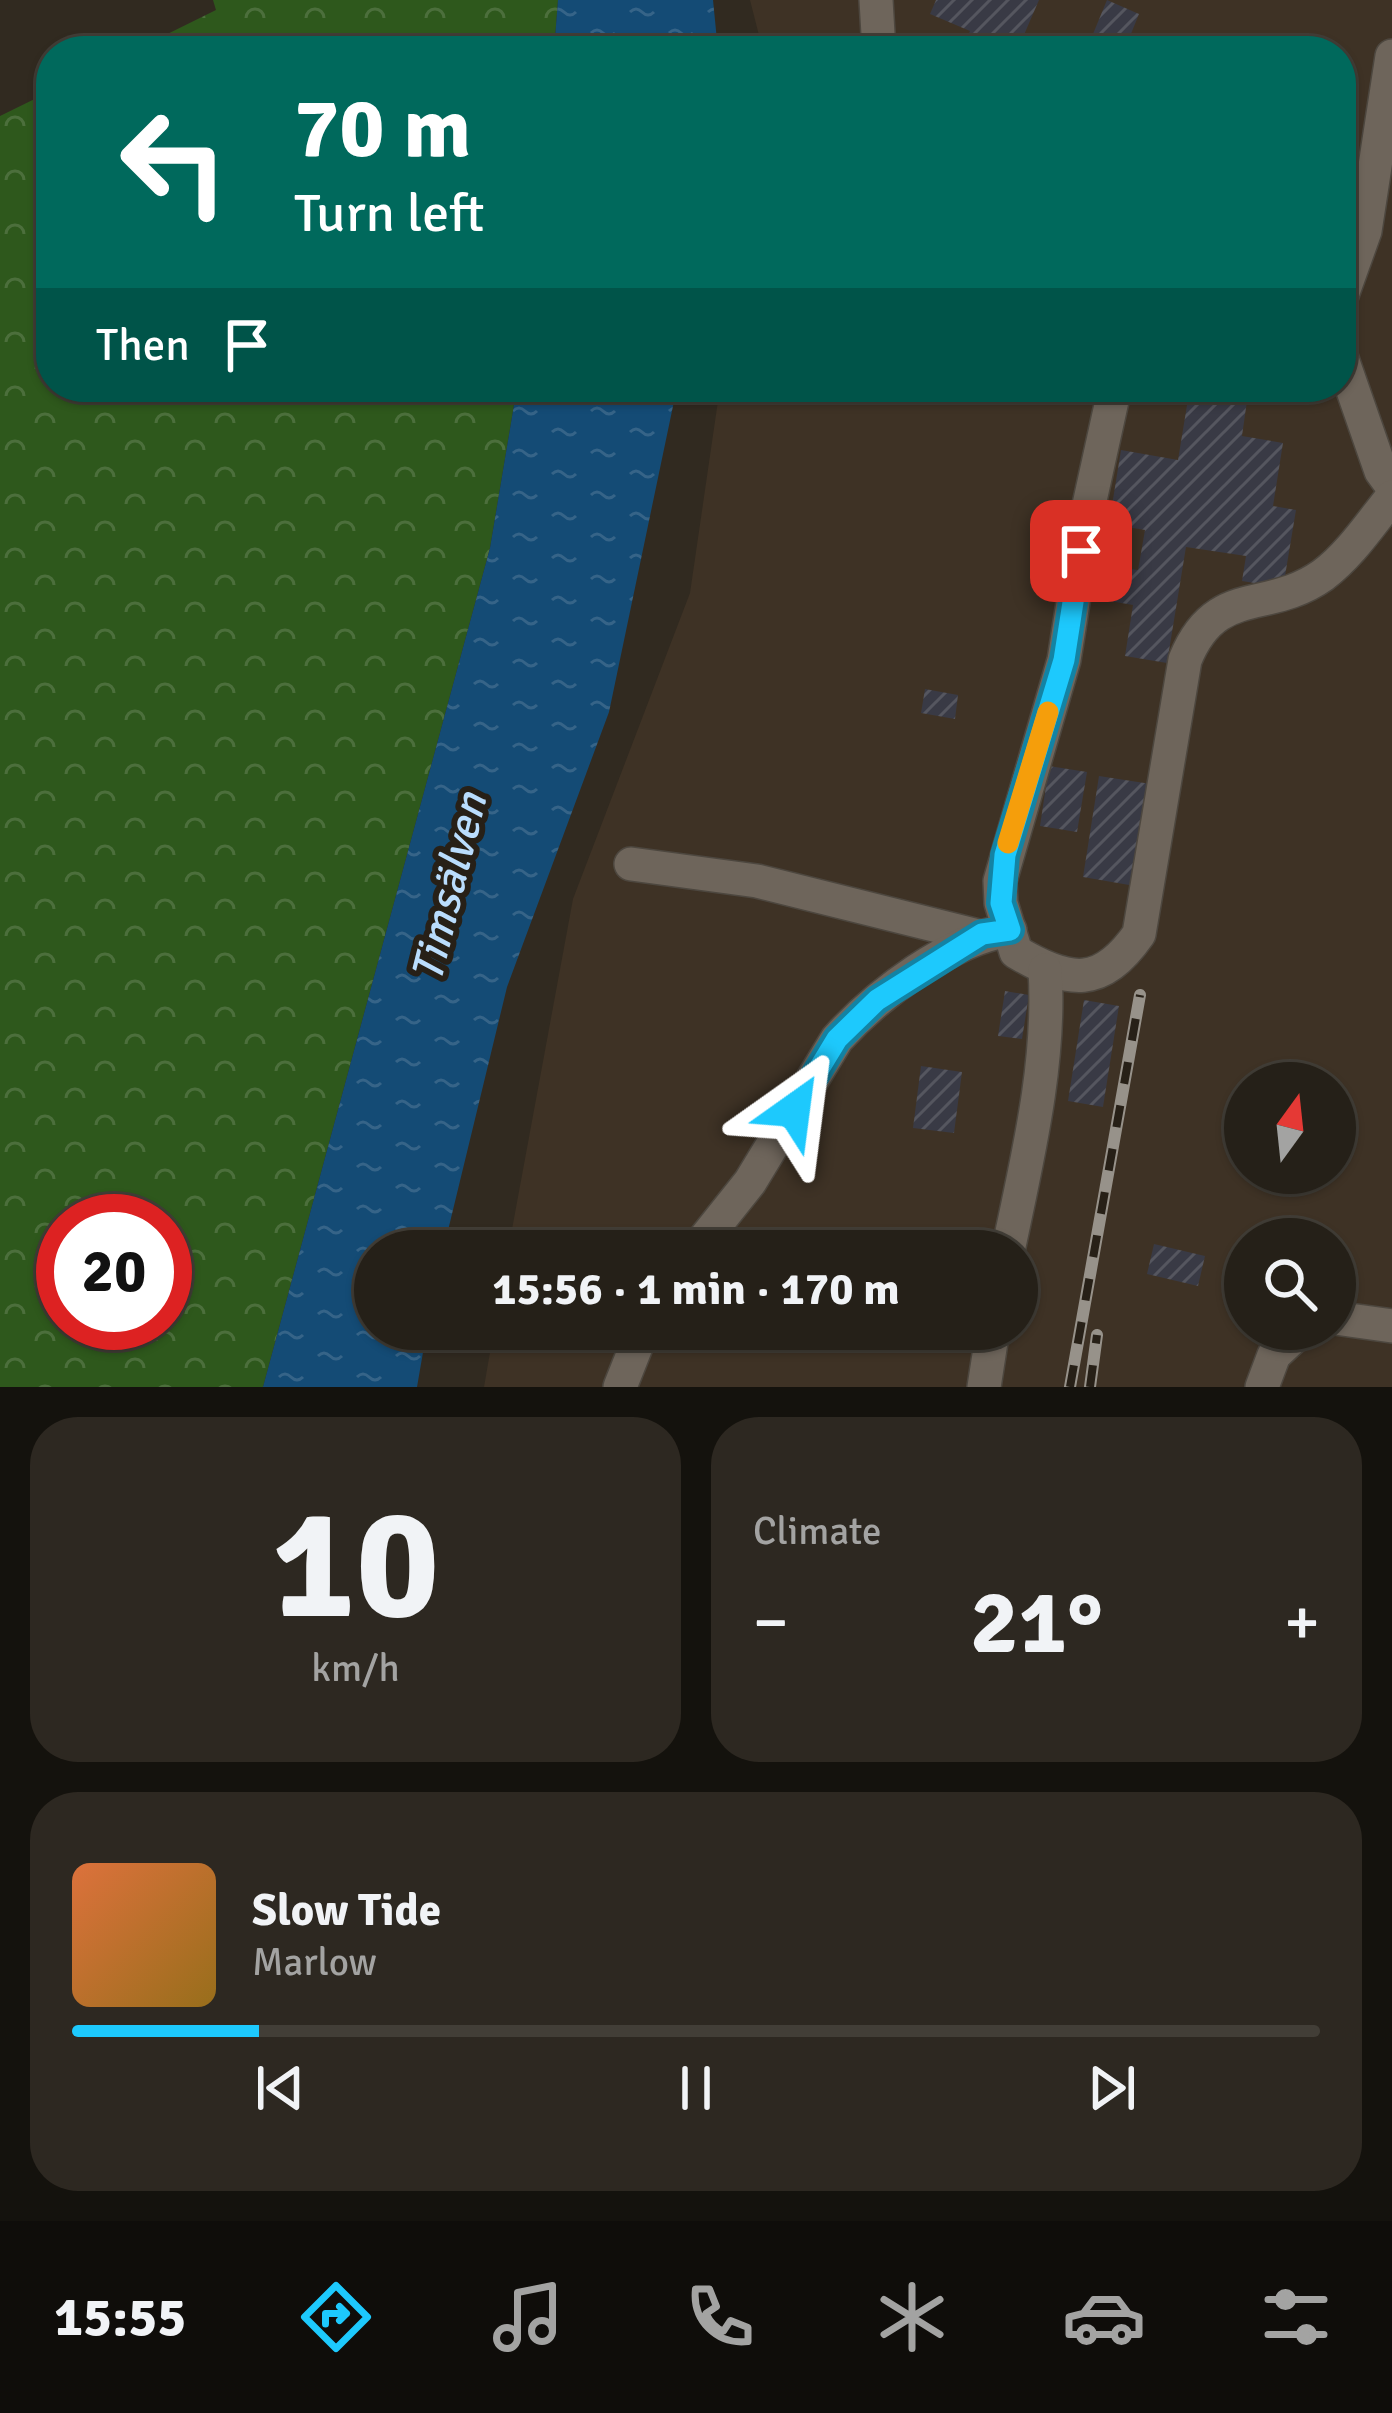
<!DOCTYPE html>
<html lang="en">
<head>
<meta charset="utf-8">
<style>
	:root { --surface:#252018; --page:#2d2821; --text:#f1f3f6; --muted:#a3a3a2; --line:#423e37; --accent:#1dc9fd }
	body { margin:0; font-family:Signika,sans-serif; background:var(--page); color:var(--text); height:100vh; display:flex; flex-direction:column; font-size:45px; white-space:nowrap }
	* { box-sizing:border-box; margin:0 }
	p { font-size:39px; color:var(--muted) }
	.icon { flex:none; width:66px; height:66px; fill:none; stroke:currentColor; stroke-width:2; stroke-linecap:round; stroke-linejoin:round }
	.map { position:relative; height:1387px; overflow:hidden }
	.details { display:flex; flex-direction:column; gap:30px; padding:30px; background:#14120d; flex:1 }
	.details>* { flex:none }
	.guide { position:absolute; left:36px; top:36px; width:1320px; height:366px; border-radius:48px; box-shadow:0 3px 9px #0004,0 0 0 3px var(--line); background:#00695c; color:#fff; overflow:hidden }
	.needle { width:78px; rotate:15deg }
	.buttons { position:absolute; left:1224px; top:1062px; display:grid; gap:24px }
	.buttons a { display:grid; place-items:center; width:132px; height:132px; border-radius:50%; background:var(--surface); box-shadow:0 3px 9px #0004,0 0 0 3px var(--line); font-size:60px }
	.speed { position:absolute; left:36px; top:1194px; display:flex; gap:24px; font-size:60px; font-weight:700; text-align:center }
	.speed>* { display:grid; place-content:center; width:156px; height:156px; border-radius:50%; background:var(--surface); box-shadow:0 3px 9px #0004,0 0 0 3px var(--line); line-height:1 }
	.speed .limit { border:18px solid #d22; background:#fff; color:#111 }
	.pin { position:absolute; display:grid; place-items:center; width:102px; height:102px; color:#fff; margin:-51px; border-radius:24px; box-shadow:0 6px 18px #0006 }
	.me { position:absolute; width:132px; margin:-66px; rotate:31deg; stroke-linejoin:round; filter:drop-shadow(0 0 9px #0008) }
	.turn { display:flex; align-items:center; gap:42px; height:252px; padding:0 60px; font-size:54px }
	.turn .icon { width:156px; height:156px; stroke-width:2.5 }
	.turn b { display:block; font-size:84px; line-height:102px }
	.then { display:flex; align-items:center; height:114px; padding:0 60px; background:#0003; gap:24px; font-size:45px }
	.big { font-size:90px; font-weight:700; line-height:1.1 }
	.details .card { flex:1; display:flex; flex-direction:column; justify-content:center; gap:18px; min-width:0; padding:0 42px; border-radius:48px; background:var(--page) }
	.details .dial { align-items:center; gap:0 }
	.dial b { font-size:156px; line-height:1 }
	.song { display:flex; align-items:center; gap:36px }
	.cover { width:144px; height:144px; border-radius:18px; background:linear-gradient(135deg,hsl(20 70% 55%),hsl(40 70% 35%)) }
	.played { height:12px; border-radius:6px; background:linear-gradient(90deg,var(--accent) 15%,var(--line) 15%) }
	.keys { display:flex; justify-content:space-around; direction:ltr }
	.heat { display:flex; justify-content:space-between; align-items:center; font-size:66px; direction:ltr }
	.details .tiles { flex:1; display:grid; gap:30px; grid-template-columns:1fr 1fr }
	.card:last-child { grid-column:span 2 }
	.trip { position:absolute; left:354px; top:1230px; width:684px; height:120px; border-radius:60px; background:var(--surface); box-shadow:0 3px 9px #0004,0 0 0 3px var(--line); font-weight:700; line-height:120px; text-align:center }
	.tab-bar { display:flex; height:192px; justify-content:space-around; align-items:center; background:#0f0d0a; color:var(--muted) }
	.tab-bar .icon { width:84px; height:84px }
	.tab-bar .current { color:var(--accent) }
	.tab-bar b { font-size:54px; color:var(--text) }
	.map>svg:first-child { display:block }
</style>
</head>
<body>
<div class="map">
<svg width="1392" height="1387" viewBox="0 0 1392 1387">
	<defs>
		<pattern id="forest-crowns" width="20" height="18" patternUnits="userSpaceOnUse" patternTransform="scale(3)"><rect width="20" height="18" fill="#2e581c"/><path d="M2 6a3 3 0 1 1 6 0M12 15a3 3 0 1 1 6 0" fill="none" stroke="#4c6f3c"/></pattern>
		<pattern id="water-ripples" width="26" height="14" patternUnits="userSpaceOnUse" patternTransform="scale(3)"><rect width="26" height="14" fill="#144b75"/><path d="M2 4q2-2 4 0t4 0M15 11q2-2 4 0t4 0" fill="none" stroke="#366488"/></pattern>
		<pattern id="building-hatch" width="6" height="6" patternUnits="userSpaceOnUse" patternTransform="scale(3)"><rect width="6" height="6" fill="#393a45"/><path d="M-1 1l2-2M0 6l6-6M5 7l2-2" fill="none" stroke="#55565f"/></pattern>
	</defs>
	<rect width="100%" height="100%" fill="#312a20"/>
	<path fill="#3e3225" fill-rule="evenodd" d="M750,0h642v1387h-908l10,-58h523v-78h-509l65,-352 117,-306 30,-206h621v-336h-578zM1245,1083h90v90h-90zM1245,1239h90v90h-90z"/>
	<g fill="url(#forest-crowns)" fill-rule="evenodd">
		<polygon points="213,0 558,0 554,51 133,51 216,10"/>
		<path d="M51,91v296h466l-27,161 -227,839h-263v-1271zM63,1221h102v102h-102z"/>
	</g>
	<g fill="url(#water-ripples)">
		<polygon points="558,0 713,0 718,51 554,51"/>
		<polygon points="517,387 677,387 609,712 507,987 443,1251 375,1251 375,1329 427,1329 417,1387 263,1387 490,548"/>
	</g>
	<g fill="url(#building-hatch)">
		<polygon points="936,0 1039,0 1017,51 961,51 970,31 930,14"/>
		<polygon points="1107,0 1139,14 1124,51 1086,51"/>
		<polygon points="1190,387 1249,387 1242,436 1283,443 1273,506 1296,510 1283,588 1242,581 1246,556 1186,547 1167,663 1125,656 1133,605 1104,600 1110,566 1138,570 1145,530 1109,524 1121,450 1178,460"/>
		<polygon points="925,689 958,695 955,719 921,713"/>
		<polygon points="1049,766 1087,772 1077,832 1040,826"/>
		<polygon points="1099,776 1151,784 1135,886 1083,877"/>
		<polygon points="1005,991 1029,995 1022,1039 998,1036"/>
		<polygon points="1084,1000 1119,1006 1103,1107 1068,1101"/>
		<polygon points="921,1066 962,1072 954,1133 913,1128"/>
		<polygon points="1154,1244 1205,1256 1198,1286 1147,1274"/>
	</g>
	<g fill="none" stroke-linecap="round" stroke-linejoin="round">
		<defs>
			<g id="minor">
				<polyline points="876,0 879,51"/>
				<polyline points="1341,298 1365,231 1392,56"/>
				<polyline points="1341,356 1381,471 1392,486"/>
				<path d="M1115,387l-28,127 -23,146 -64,221 1,22 15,49c54,32 85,36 123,-18l46,-274c31,-77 82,-45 138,-85 27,-20 48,-52 69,-78"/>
				<polyline points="631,864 757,881 978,936"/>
				<path d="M695,1251l55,-69 87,-143c41,-45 113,-100 173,-109"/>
				<path d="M1008,1251c19,-91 43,-188 37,-281"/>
				<polyline points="1335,1318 1392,1326"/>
				<polyline points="620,1387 643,1329"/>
				<polyline points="984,1387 993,1329"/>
				<polyline points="1262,1387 1274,1355 1302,1329"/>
			</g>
		</defs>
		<use href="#minor" stroke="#4d473f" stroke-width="36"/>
		<use href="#minor" stroke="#6e655b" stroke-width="33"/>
		<defs>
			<g id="rail">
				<polyline points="1070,1387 1140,995"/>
				<polyline points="1090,1387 1097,1335"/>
			</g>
		</defs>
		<use href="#rail" stroke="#97928a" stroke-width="12"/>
		<use href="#rail" stroke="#272017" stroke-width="8" stroke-dasharray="22" stroke-linecap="butt"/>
	</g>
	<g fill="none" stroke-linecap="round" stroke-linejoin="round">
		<defs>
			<polyline id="route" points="794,1110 837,1039 877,1000 982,934 1010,930 1001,903 1005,855 1064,660 1081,551"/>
		</defs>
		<use href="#route" stroke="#1383a4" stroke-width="30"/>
		<use href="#route" stroke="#1dc9fd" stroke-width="21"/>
		<polyline stroke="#f59e0b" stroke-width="21" points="1008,843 1048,712"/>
	</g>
	<g text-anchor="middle" stroke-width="12" stroke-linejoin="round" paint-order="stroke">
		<g font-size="45" font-style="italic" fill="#baddfd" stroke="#272017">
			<text transform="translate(448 887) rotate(-76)" y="16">Timsälven</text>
		</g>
	</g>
</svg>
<div class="buttons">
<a><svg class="needle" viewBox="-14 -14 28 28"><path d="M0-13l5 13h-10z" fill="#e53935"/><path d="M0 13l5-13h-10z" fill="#a3a3a2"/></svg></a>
<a><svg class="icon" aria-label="search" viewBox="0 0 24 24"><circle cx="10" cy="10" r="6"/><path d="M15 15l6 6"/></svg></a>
</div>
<div class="speed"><div class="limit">20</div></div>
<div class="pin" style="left:1081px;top:551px;background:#d93025"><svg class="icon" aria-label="arrive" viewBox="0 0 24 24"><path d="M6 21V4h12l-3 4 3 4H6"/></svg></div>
<svg class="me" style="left:794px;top:1110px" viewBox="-20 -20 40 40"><path d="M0-17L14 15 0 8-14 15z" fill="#1dc9fd" stroke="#fff" stroke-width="4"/></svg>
<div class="trip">15:56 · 1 min · 170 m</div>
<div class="guide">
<div class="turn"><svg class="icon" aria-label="left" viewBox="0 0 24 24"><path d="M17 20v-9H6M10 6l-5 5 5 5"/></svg><div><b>70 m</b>Turn left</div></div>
<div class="then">Then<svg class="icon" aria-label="arrive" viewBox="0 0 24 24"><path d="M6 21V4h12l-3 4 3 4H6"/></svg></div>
</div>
</div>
<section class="details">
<div class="tiles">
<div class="card dial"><b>10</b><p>km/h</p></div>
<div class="card"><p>Climate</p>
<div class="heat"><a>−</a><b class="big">21°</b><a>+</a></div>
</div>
<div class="card">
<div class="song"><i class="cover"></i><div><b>Slow Tide</b><p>Marlow</p></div></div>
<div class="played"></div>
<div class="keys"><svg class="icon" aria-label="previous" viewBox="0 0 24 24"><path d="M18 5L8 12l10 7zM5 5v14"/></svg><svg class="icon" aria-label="pause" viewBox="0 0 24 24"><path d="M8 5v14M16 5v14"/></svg><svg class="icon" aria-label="next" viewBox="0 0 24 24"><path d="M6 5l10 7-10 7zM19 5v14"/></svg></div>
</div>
</div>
</section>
<nav class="tab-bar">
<b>15:55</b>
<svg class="icon current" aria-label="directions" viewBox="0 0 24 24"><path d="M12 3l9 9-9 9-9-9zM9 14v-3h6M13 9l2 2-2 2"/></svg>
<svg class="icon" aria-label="music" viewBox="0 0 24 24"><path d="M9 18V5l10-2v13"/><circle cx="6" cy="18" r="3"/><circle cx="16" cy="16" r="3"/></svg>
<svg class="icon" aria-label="phone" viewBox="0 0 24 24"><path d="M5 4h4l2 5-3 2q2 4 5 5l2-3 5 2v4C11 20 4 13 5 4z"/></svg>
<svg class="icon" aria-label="climate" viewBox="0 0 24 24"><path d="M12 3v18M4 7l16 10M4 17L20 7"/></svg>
<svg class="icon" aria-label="car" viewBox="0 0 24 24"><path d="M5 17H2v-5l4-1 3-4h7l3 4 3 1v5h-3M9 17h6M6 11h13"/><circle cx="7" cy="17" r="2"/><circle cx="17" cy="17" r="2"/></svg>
<svg class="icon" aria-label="filters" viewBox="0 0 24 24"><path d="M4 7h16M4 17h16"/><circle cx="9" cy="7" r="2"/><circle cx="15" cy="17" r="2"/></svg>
</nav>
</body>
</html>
